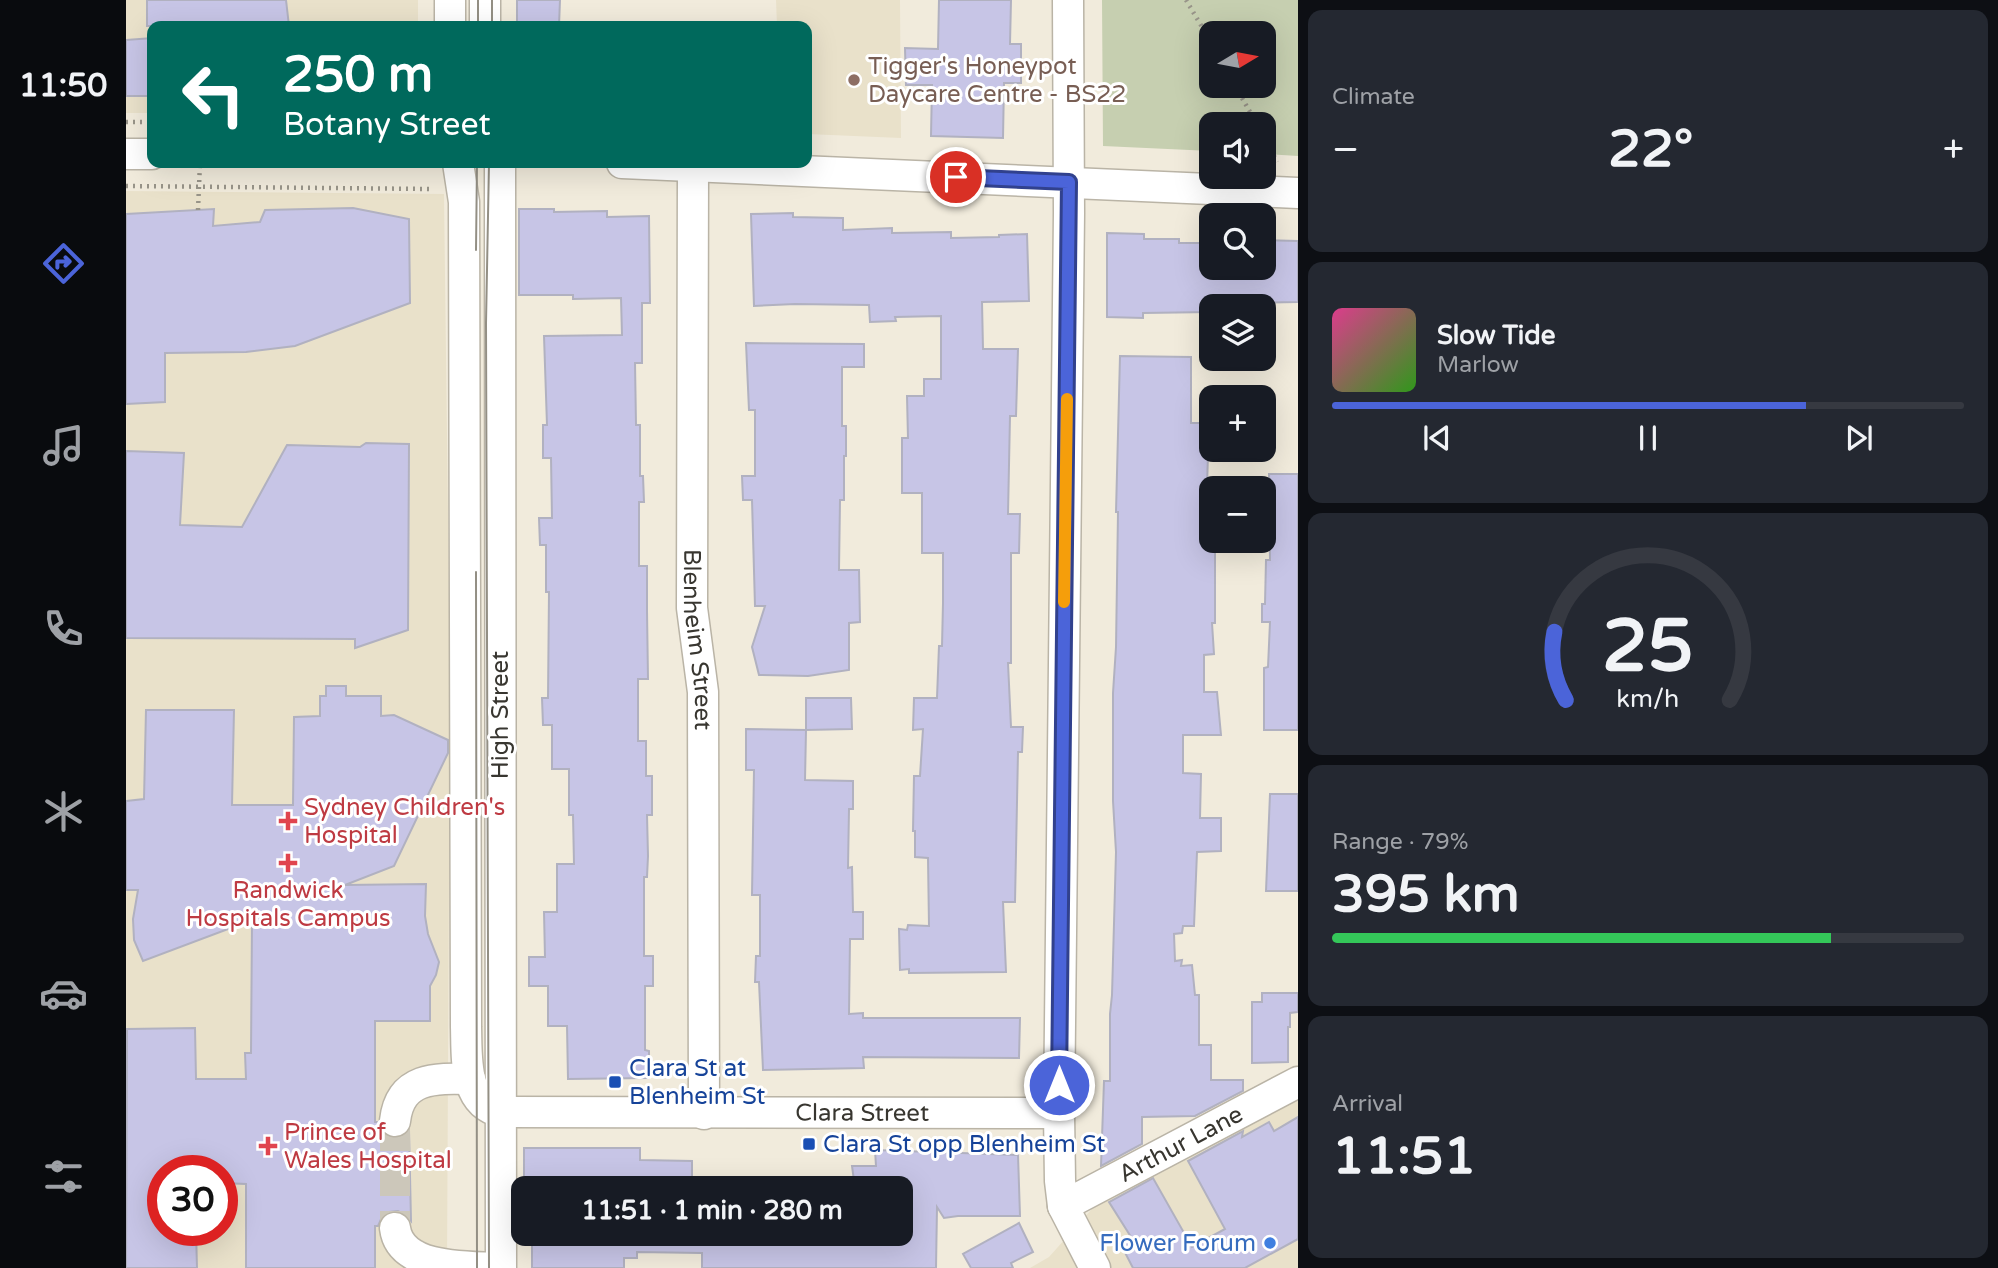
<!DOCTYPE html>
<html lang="en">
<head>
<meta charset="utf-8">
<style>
	:root { --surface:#171b24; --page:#242831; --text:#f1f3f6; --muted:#9ea1a6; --line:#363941; --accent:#4b64d9 }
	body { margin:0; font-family:"Varela Round",sans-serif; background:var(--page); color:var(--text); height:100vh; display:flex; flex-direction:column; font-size:26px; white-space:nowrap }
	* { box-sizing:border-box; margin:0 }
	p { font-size:23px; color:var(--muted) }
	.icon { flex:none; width:38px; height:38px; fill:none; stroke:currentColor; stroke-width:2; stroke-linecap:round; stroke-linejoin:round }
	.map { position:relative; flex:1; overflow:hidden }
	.details { display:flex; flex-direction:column; gap:10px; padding:10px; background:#0d0f14; width:700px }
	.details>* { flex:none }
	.guide { position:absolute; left:21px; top:21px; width:665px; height:147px; border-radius:14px; box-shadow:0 7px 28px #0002; background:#00695c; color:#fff; overflow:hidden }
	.needle { width:46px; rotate:80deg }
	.buttons { position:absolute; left:1073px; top:21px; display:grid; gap:14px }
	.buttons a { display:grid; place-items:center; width:77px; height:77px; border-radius:14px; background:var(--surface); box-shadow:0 7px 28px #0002; font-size:35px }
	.speed { position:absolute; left:21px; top:1155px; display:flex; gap:14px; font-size:35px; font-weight:700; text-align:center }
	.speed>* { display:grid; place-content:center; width:91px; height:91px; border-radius:50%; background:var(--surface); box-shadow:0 7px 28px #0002; line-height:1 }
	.speed .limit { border:10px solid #d22; background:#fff; color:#111 }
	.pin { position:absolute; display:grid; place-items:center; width:60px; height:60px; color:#fff; margin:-30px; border:4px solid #fff; border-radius:50%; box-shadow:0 2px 7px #0007 }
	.me { position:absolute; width:77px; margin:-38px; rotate:0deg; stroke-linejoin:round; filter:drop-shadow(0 0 5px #0008) }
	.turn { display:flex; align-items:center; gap:24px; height:147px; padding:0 21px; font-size:32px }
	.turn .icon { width:91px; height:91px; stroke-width:2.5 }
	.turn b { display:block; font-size:49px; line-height:60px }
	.big { font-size:52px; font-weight:700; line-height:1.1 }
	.details .widget { flex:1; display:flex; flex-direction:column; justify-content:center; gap:10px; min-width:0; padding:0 24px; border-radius:14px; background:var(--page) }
	.details .dial { align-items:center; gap:0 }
	.dial svg { height:182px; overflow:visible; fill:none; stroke:var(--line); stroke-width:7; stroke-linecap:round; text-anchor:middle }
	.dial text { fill:var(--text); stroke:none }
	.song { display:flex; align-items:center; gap:21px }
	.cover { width:84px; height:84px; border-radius:10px; background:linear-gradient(135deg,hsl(330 70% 55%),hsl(110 70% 35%)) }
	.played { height:7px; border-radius:4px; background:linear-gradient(90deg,var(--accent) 75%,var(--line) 75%) }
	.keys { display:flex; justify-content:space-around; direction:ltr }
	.heat { display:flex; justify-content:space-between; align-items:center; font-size:38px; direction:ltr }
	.charge { height:10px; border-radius:5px; background:linear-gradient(90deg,#34c759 79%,var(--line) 0) }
	.trip { position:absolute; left:385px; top:1176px; width:402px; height:70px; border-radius:14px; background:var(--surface); box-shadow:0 7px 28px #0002; font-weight:700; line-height:70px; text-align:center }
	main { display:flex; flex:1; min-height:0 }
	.dock { display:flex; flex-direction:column; width:126px; justify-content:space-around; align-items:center; background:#090b0e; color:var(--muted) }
	.dock .icon { width:49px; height:49px }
	.dock .selected { color:var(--accent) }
	.dock b { font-size:32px; color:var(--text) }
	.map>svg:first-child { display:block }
</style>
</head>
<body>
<main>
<nav class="dock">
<b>11:50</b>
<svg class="icon selected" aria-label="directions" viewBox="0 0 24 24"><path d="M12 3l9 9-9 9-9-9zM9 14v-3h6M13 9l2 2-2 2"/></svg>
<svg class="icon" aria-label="music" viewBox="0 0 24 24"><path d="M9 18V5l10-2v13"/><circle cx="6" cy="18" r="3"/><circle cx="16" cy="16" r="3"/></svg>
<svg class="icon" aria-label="phone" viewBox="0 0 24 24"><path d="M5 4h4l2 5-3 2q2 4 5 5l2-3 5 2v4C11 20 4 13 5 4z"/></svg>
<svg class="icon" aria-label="climate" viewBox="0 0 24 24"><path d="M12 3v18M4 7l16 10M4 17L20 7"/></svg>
<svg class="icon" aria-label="car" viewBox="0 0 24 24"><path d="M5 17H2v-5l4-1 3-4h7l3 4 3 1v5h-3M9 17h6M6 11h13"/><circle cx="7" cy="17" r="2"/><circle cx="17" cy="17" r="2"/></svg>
<svg class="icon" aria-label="filters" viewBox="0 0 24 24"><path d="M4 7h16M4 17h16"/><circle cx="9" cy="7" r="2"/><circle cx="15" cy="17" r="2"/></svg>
</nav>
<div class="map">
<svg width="1172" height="1268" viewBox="0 0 1172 1268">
	<rect width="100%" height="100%" fill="#f1ebdc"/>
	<g fill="#e9e1ca" fill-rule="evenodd">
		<polygon points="0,0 292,0 292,26 26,26 26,113 0,113"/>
		<polygon points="650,0 774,0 775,138 681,134 681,26 651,26"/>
		<path d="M0,191l318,3 6,481 -3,593h-321zM37,1171h59v59h-59z"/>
		<polygon points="1172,1092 1172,1268 904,1268 923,1257 973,1201"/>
	</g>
	<path fill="#c6cfb0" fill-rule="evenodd" d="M976,0h196v156l-34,-2v-30h-53v27l-108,-5zM1085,33h53v53h-53z"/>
	<g fill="#c7c5e6" stroke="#b1b1c0" stroke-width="2">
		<polygon points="21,0 160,0 163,26 21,26"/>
		<polygon points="391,0 434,0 433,26 391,26"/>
		<polygon points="813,0 885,0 884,44 895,44 895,83 878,83 877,138 805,136 806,85 780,85 779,48 812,49"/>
		<polygon points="26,38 26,96 0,96 0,40"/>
		<polygon points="227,208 283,219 284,303 169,346 120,352 39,353 39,402 0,404 0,214 88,209 87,226 134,222 139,210"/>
		<polygon points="393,209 428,209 428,212 481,211 481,217 523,216 524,303 516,303 516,363 509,363 510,425 514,425 514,476 517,476 518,502 513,502 513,566 521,566 521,611 522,679 512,679 512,741 520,741 520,776 526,776 526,815 521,815 522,856 521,877 518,877 518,956 527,956 527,986 519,986 519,1050 523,1051 523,1078 442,1079 441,1026 422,1026 422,986 403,986 403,957 419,957 418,912 431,912 431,864 448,864 447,815 443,815 443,769 426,769 426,725 417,725 416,698 422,698 423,592 420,592 420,545 414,545 413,518 426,518 425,458 417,458 417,425 421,425 418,336 496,335 495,298 447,299 447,295 393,295"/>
		<polygon points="667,213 667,217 717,218 717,230 766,228 766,233 825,232 825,238 873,237 873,235 901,234 903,301 856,302 857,349 892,349 890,416 884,416 882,514 894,514 893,553 885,553 885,663 882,663 885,727 897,727 896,752 892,752 889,902 877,902 880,972 783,973 783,969 774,970 773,929 781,930 782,925 803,926 802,858 789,857 789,831 787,831 788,776 794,776 797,729 787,730 788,698 811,698 813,646 816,646 817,603 817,553 796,553 796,493 776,493 776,438 782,438 781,396 798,396 798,379 815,379 815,316 769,317 770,321 744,322 743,305 669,304 628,306 625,214"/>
		<polygon points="981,233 1018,234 1018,239 1053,239 1053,243 1085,243 1085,268 1138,268 1138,240 1172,241 1172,302 1104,303 1104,306 1085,306 1085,312 1017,313 1017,318 981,317"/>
		<polygon points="620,343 738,344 738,367 716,367 716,426 720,426 720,456 718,456 718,500 714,500 713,570 733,570 734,622 723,623 723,670 682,676 633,675 626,647 639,606 629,606 626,500 617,500 616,476 629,476 629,410 623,410"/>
		<polygon points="994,356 1065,357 1065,423 1083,423 1080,518 1081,535 1085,535 1085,541 1089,541 1089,623 1086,623 1088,654 1078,655 1078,692 1091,692 1095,735 1057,735 1057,773 1075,774 1074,818 1095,818 1095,851 1071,852 1068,926 1057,926 1056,933 1048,934 1049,961 1056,960 1055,966 1066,965 1069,995 1073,995 1073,1045 1085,1045 1085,1080 1117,1080 1117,1091 1069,1116 1016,1117 1016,1144 975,1166 978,1081 984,1081 984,1014 986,995 990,852 987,801 987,693 990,647 992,512 990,512"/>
		<polygon points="240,443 283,444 282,630 229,648 229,639 0,638 0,451 58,453 54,525 116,527 161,445 234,447"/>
		<polygon points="1143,474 1172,474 1172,730 1138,730 1138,668 1142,667 1144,622 1136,622 1136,604 1139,604 1140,560 1144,560"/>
		<polygon points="200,686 220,686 220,696 255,696 255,716 268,715 322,740 322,753 268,866 219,885 300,884 299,916 302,934 313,962 310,975 304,986 304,1021 249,1021 249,1122 252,1122 257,1133 265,1138 275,1137 283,1130 285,1221 280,1215 272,1211 263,1212 256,1217 252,1226 249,1226 249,1268 120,1268 120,1184 96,1183 96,1171 37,1171 37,1230 70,1230 71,1268 0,1268 1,1029 69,1028 70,1079 120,1079 119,1053 125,1053 126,920 17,961 8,940 7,919 12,890 0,890 0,801 18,799 20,710 108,710 106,805 167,805 168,717 194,716 194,696 200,696"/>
		<polygon points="680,698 725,698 726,729 680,730"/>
		<polygon points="620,729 680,730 679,780 727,781 727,809 723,809 722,868 726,867 727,912 737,912 737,939 724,939 723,1014 737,1013 737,1018 894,1018 893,1058 737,1057 738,1068 637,1070 633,982 629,982 630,956 634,956 634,895 626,895 628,770 620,770"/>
		<polygon points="1144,794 1172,794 1172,891 1140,891"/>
		<polygon points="1136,993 1172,993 1172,1012 1164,1013 1164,1027 1162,1027 1162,1062 1126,1063 1126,1002 1136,1002"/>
		<polygon points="1172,1117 1172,1239 1119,1268 1007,1268 994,1243 1005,1237 983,1202 1027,1178 1066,1247 1099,1229 1062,1161 1117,1131 1116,1137 1143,1122 1148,1131"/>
		<polygon points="398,1148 514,1148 514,1160 566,1161 566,1188 398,1188"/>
		<polygon points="749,1150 892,1155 894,1216 832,1216 818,1218 811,1207 810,1268 576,1268 576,1253 511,1252 511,1258 498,1258 498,1268 406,1268 406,1234 775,1234 775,1188 729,1188 726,1166 750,1166"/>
		<polygon points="893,1223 907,1252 885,1263 887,1268 845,1268 837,1254"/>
	</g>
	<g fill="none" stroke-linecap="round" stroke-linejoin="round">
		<polyline stroke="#ccc7ba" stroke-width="30" stroke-dasharray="30 15" stroke-linecap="butt" points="269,1121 269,1228"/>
		<defs>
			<g id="minor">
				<polyline points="942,0 943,213 933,1113 934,1181 937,1206 969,1268"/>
				<polyline points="324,26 324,0"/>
				<polyline points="359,26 359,0"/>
				<polyline points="0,154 26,154"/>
				<path id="s1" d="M332,163l6,39 2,825c1,30 -3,77 35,85l558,1"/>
				<polyline points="496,163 1172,193"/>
				<path id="s2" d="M567,166l-1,442 11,84 1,422"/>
				<path d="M269,1121c5,-44 40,-43 75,-42"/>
				<path id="s3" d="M937,1206l235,-124"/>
				<path d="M269,1228c5,40 67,39 106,40l-1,-1105"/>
			</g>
		</defs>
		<use href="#minor" stroke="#bab4a6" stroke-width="33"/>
		<g stroke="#989489" stroke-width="4.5" stroke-dasharray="2 5" stroke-linecap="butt">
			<polyline points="1060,0 1085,42"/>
			<polyline points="1109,86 1131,124"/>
			<polyline points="0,122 26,122"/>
			<polyline points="1138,137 1151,162"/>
			<polyline points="0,186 304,189"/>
		</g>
		<use href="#minor" stroke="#fff" stroke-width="30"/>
		<g stroke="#938f84" stroke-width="2">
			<polyline points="352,0 352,26"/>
			<polyline points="366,26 366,0"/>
			<polyline points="363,163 360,323 363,1268"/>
			<polyline points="350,250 351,163"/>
			<polyline points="350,572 351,1268"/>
		</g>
		<polyline stroke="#989489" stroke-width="4.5" stroke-dasharray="2 5" stroke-linecap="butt" points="72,210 74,163"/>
	</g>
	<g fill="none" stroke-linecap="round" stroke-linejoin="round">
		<defs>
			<polyline id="route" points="830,177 943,182 933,1085"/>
		</defs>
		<use href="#route" stroke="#31418d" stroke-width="18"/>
		<use href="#route" stroke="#4b64d9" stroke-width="12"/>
		<polyline stroke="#f59e0b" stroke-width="12" points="938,602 941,399"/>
	</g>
	<circle fill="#8d6e63" stroke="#fff" stroke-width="2.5" cx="728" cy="80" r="7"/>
	<g fill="#e0444e" stroke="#fff" stroke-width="2.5">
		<path d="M158.5 810.5h7v7h7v7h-7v7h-7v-7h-7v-7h7z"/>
		<path d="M158.5 852.5h7v7h7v7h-7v7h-7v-7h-7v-7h7z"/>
		<path d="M138.5 1135.5h7v7h7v7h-7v7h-7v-7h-7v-7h7z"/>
	</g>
	<g fill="#1a4fb4" stroke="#fff" stroke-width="2.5">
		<rect x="482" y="1075" width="14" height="14" rx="3.5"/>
		<rect x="676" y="1137" width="14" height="14" rx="3.5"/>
	</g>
	<circle fill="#3f7fe0" stroke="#fff" stroke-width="2.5" cx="1144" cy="1243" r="7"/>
	<g text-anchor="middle" stroke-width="6" stroke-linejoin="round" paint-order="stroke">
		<g font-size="24" fill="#785e54" stroke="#fff" text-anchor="start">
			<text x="742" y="74">Tigger's Honeypot<tspan x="742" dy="28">Daycare Centre - BS22</tspan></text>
		</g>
		<g font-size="24" fill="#383630" stroke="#fff">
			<text dy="8" stroke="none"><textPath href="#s2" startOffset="474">Blenheim Street</textPath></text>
			<text transform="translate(374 715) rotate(-90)" y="8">High Street</text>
			<text dy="8" stroke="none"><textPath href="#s1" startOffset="1326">Clara Street</textPath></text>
			<text dy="8" stroke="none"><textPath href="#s3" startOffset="133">Arthur Lane</textPath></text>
		</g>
		<g font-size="24" fill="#be3a42" stroke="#fff" text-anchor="start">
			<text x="178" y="815">Sydney Children's<tspan x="178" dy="28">Hospital</tspan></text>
			<text x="162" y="898" text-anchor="middle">Randwick<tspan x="162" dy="28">Hospitals Campus</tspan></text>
			<text x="158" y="1140">Prince of<tspan x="158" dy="28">Wales Hospital</tspan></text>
		</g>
		<g font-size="24" fill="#164399" stroke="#fff" text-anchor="start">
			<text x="503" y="1076">Clara St at<tspan x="503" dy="28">Blenheim St</tspan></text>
			<text x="697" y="1152">Clara St opp Blenheim St</text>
		</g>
		<g font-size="24" fill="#366cbe" stroke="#fff" text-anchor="end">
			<text x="1130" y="1251">Flower Forum</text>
		</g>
	</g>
</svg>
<div class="buttons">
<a><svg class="needle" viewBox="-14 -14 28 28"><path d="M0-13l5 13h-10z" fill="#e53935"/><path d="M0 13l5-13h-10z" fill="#9ea1a6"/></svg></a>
<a><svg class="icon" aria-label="sound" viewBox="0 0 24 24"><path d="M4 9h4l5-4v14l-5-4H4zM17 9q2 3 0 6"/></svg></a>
<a><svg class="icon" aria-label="search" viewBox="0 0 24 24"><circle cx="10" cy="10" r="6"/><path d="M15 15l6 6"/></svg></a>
<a><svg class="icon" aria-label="layers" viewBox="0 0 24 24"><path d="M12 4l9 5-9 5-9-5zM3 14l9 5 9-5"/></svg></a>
<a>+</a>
<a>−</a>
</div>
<div class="speed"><div class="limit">30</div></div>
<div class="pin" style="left:830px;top:177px;background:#d93025"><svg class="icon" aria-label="arrive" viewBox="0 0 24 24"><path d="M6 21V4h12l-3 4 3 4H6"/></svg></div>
<svg class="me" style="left:933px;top:1085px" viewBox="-20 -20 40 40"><circle r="17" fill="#4b64d9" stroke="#fff" stroke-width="3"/><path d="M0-11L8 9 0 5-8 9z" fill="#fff"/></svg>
<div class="trip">11:51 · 1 min · 280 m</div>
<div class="guide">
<div class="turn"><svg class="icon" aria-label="left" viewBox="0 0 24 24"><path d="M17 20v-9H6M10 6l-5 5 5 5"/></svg><div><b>250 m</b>Botany Street</div></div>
</div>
</div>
<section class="details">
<div class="widget"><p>Climate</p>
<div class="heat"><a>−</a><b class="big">22°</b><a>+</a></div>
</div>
<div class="widget">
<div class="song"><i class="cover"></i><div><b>Slow Tide</b><p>Marlow</p></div></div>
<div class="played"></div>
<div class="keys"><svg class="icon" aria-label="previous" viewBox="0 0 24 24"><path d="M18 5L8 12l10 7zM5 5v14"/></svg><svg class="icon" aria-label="pause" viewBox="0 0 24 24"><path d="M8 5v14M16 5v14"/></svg><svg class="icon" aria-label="next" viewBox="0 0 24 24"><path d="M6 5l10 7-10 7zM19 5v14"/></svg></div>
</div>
<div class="widget dial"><svg viewBox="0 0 100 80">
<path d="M14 69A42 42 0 1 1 86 69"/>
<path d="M14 69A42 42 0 0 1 9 39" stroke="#4b64d9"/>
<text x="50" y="56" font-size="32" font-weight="700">25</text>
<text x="50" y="72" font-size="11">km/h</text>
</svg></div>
<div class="widget"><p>Range · 79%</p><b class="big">395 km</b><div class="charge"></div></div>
<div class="widget"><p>Arrival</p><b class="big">11:51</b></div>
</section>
</main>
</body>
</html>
